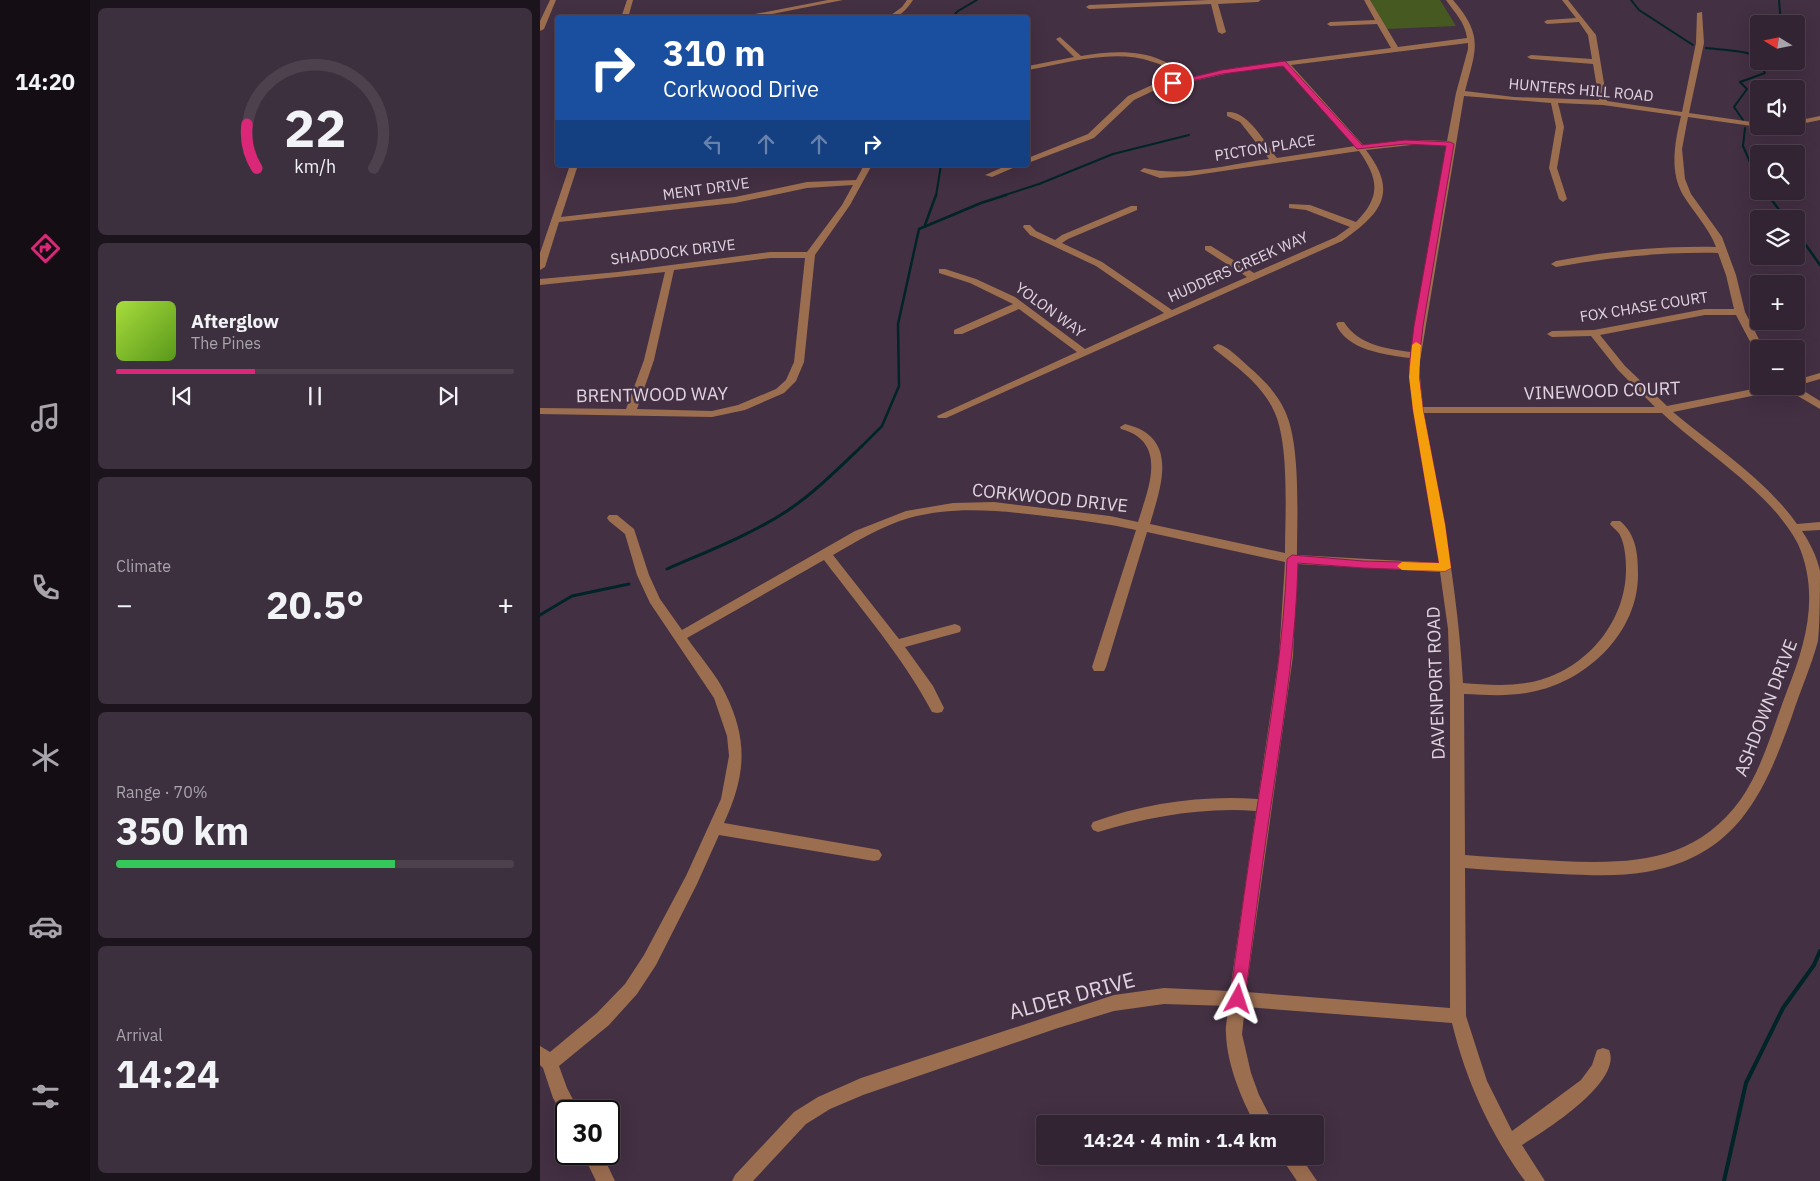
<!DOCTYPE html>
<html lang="en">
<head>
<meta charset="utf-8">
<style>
	:root { --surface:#322432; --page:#3d303e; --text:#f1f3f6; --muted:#a8a4ac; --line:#4d414d; --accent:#db2777 }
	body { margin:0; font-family:"IBM Plex Sans",sans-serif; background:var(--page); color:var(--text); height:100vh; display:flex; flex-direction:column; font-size:19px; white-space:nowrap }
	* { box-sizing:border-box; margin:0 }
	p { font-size:16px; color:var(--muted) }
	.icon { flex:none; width:28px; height:28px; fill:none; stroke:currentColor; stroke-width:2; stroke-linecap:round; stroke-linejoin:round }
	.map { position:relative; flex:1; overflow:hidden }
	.drawer { display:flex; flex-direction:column; gap:8px; padding:8px; background:#1c141c; width:450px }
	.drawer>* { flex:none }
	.top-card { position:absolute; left:15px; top:15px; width:475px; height:152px; border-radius:5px; box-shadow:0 5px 20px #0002,0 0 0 1px var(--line); background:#1a4fa0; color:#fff; overflow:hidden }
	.needle { width:32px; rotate:280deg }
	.tools { position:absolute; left:1210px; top:15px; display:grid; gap:10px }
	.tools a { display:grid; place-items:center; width:55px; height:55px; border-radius:5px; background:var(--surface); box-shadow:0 5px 20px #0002,0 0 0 1px var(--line); font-size:25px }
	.speed { position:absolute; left:15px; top:1100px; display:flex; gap:10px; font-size:25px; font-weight:700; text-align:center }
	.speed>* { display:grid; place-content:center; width:65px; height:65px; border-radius:50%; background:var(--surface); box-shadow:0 5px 20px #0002,0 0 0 1px var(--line); line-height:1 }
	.speed .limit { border:2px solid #111; border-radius:8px; background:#fff; color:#111 }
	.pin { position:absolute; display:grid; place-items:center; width:42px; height:42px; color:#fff; margin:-21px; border:2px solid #fff; border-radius:50%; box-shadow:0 1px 5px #0007 }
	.me { position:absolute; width:55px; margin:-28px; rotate:5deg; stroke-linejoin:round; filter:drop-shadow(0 0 4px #0008) }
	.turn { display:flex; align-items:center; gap:18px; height:105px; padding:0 25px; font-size:22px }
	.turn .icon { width:65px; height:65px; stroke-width:2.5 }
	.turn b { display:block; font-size:35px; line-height:42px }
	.lanes { display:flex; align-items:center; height:48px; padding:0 25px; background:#0003; justify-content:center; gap:25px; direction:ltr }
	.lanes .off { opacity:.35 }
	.big { font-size:38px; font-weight:700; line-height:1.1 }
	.drawer .widget { flex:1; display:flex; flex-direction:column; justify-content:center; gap:8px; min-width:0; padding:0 18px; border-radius:8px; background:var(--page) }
	.drawer .dial { align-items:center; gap:0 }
	.dial svg { height:130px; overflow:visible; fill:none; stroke:var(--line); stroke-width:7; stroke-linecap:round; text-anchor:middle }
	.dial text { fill:var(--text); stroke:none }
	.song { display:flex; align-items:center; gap:15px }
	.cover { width:60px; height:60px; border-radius:8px; background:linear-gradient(135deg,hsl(80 70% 55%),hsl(90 70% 35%)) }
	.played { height:5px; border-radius:2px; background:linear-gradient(90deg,var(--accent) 35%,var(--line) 35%) }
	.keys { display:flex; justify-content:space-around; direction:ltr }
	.heat { display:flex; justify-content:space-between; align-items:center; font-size:28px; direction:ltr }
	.charge { height:8px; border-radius:4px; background:linear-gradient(90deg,#34c759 70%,var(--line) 0) }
	.trip { position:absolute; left:496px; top:1115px; width:288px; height:50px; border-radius:5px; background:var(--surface); box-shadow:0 5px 20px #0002,0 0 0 1px var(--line); font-weight:700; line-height:50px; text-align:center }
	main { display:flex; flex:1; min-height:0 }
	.menu { display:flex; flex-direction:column; width:90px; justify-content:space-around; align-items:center; background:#140e14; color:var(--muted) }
	.menu .icon { width:35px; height:35px }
	.menu .selected { color:var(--accent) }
	.menu b { font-size:22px; color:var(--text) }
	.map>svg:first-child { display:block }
</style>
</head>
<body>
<main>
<nav class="menu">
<b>14:20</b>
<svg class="icon selected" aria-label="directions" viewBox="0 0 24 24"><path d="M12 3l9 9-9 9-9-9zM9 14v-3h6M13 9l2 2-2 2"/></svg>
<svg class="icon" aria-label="music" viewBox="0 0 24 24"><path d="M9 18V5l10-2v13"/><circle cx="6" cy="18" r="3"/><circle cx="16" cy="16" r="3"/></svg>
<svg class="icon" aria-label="phone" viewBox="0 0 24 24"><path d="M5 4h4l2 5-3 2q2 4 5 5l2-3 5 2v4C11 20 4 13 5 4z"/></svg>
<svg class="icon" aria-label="climate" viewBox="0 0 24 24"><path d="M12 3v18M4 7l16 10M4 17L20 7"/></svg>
<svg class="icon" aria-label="car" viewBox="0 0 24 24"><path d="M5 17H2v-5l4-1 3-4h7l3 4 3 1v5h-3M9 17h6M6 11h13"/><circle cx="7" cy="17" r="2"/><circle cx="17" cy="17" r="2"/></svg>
<svg class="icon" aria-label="filters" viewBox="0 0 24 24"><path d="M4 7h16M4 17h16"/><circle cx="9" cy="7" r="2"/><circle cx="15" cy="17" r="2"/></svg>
</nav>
<section class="drawer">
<div class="widget dial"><svg viewBox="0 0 100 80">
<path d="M14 69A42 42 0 1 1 86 69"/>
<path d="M14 69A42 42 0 0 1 8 42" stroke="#db2777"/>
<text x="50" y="56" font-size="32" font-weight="700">22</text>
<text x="50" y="72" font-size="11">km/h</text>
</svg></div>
<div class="widget">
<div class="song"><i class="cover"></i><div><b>Afterglow</b><p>The Pines</p></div></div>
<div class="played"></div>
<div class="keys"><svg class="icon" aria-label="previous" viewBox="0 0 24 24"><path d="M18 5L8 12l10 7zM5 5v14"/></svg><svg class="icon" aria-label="pause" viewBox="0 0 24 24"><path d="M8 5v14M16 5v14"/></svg><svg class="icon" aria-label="next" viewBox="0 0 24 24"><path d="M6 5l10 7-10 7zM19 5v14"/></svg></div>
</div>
<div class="widget"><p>Climate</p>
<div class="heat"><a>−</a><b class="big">20.5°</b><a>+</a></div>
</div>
<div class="widget"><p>Range · 70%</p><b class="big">350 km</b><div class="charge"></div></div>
<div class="widget"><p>Arrival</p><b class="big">14:24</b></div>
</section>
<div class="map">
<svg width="1280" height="1181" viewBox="0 0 1280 1181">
	<rect width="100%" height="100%" fill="#433043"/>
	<polygon fill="#465921" points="830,0 900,0 916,26 846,29"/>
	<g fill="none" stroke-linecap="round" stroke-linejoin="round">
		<g stroke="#002427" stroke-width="2">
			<polyline points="1091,0 1099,10 1153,45"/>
			<polyline points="1239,0 1241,24"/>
			<polyline points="411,18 418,11 437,0"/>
			<path d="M1166,48c18,2 37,2 53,9"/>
			<polyline points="1203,120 1194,107 1207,89 1200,82 1225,73 1219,61"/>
			<polyline points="1205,128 1203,146 1219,183"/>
			<polyline points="1225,191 1229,196"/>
			<polyline points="396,196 401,165"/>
			<polyline points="462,196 499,184 573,154 649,135"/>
		</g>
		<g stroke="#002427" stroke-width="2.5">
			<polyline points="1228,195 1246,219"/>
			<polyline points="385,225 396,195"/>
			<polyline points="1256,231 1280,265"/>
			<polyline points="321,447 342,426 359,386 358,324 379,229 441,203 466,195"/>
		</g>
		<g stroke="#002427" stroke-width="3">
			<path d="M127,569c41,-18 83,-34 120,-58 27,-18 52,-43 75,-65"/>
			<polyline points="0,615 32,596 89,584"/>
		</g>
		<polyline stroke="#002427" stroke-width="4" points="1184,1181 1206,1083 1243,1008 1274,965 1280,951"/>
		<g fill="#9c6e50" fill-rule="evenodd">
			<polygon points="10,0 16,0 4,29 0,31 0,21"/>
			<polygon points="87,0 93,0 88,18 81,18"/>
			<polygon points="288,0 303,0 212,18 194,18"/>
			<path d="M367,0h6c-7,10 -13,18 -26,18l15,-11z"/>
			<polygon points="669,0 721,0 718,2 678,4 686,32 682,34 678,32 671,4 549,9 546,7 549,5"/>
			<path d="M824,0h6l28,47 69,-9c-2,-16 -12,-25 -21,-38h7c31,36 23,49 12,91l49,6 85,3 -6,-36 -62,-5 -4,-2 4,-2 61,4 -4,-24 -9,-13 -32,2 -3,-2 3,-2 29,-2 -14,-18h6l28,35 11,66 75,11 14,-69 1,-30 5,-1 2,31 -15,70 70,10v3h3l-3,1 -71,-10 -6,32 3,30 6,15 31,43 14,38 9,37 19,37h-5v3l-4,-1 -19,-36h-31l-105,20 25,31 42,40 101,-20h28v-6l24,-7v6l-24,7 24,15v8l-34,-20 -113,23c42,35 92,67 124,112l23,-2v8l-18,1c8,12 15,26 18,40 0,16 0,54 -2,70 -7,26 -18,50 -26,75 -28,78 -55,140 -146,156 -28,5 -58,3 -86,2 -32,-2 -63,-3 -95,-6l1,148 21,65 25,50 69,-51 11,-15 5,-15 6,-2 6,2c14,32 -64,81 -87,95l23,36h-20c-35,-48 -59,-100 -73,-158l-207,-16 -3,27 9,39 8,22 15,29h-19c-14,-26 -28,-60 -29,-90 -1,-9 2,-19 3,-28l-65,-2 -50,7 -56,17 -195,67 -33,14 -24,15 -53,57h-21l3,-6 59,-63 24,-15 43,-19 253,-83 50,-7 66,3 26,-180c-55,-4 -106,6 -158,21l-5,-2 -2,-4 2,-4c53,-19 109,-27 165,-23l21,-143 6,-94 -138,-30 -41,135 -2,4h-10l-2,-4 44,-137c-27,-6 -55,-10 -83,-13 -48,-6 -97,-12 -144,1 -27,8 -52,23 -76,37l66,84 56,-15 5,2 1,3 -1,3 -55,15 28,39 11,22 -2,4 -5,1 -5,-1c-29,-55 -71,-103 -108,-152l-137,78c13,19 30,37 39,57 23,47 19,82 -2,128l150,26 5,1 3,5 -3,5 -5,1 -155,-26 -22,49 -41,81 -19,29 -28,31 -50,41 8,22 12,23h-13v7l-2,-1 -11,-19 -10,-30 -3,-3v-19l10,6 47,-39 28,-29 19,-29 42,-79 35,-77 8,-43 -2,-20 -13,-38 -64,-95 -13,-28 -12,-41 -16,-13 -2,-3 2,-3h8l17,14 15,46 11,24 22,31 173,-99 51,-20 47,-8 41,-1 116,14 28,6c10,-33 31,-80 -17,-93l-1,-2 5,-3c55,13 36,62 25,100l135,29c0,-37 5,-112 -12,-144 -12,-25 -37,-43 -59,-60l-1,-2 5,-3c11,3 22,15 31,23 14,12 28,26 36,44 16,34 12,106 12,144l142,8 -26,-153 -4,-43 1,-9c-24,-3 -64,-8 -74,-34l2,-2h6c14,23 43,27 67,30l35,-206 -26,-2 -54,6c33,43 15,63 -24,91l-396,177h-8l-1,-2 140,-64 -58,-43 -57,25h-8v-4l59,-26 -43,-21 -31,-10v-4h6l31,10 39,18 70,52 79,-36 -68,-47 -66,-31 -7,-8 1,-2h6l6,6 19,9 7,-5 69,-29h6v4l-69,29 -6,4 40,19 70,48 75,-33 -42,-27v-4h6l43,27 82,-36 14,-10 -44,-17 -17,-2v-4l21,1 46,17c25,-25 23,-43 3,-71l-170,25 -29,2 -20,-7 4,-3c38,10 86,-4 125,-9l-29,-37 -13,-6v-4c21,-2 38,31 50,46l78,-12 -71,-80 -50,6 -77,17 -23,11 -40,38 -66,25v-5l60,-24 40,-38 24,-11 31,-6c-9,-6 -19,-14 -30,-17 -39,-14 -85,1 -125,8v-4l46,-9 -18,-18 4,-2 21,19c26,-4 55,-7 80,4 11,4 20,12 31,17l42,-9 157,-20 -14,-24 -47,2 -3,-2 3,-2 45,-2zM928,43v6l-12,44 -9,48 -27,-1 -57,5 -72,-80zM924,96l87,7 5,24 -7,41 10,31 4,3 4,-3 -10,-31 7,-41 -6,-24 45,2 78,11c-6,26 -12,55 2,79 11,18 26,33 33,52 -54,-1 -107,4 -160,14l-5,3 5,3c54,-10 107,-15 162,-14l8,22 8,34h-29l-111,21 -42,1 -5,3 5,3 39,-1 27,34 37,37h-232l-4,-40zM884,413h238c42,39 110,80 136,131 22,50 8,99 -11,147 -14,36 -24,76 -46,108 -46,64 -110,65 -181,62 -32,-2 -63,-3 -95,-6l-1,-161c24,1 49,3 72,-3 53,-12 103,-60 102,-118 0,-19 -2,-39 -18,-52h-8l-2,3c3,4 8,7 10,11 5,10 6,24 6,34 0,51 -37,97 -86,111 -24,7 -52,5 -77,3 -5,-91 -22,-180 -39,-270zM757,564l143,8 8,57 2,59v320l-204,-16 47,-336z"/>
			<polygon points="1280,116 1280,120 1256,125 1256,121"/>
			<path d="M30,165h8l-17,52 174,-20 72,-15 49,-2 8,-15h8l-22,40 -35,50 -11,107 -8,19 -12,12 -39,17 -33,7 -172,-3v-6l86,1 18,-49 21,-88 -125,13v-6l78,-7 152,-20h37l35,-47 11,-20 -46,3 -72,15 -176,19 -14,45 -5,3v-17zM230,258h35l-11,104 -8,18 -10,9 -38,16 -26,6 -75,-2 17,-49 20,-90z"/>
			<polygon points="468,165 480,165 452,177 445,175"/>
			<polygon points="43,1154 62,1154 75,1181 56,1181"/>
			<polygon points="740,1156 760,1156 777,1181 757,1181"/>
		</g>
	</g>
	<path fill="#db2777" stroke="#8e194d" d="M745,61l77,84 43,-5 45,2 4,2 -31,182 -5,41 5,43 22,114 6,44 -6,3 -82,-3 -65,-5c-2,75 -13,148 -24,222 -11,71 -20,142 -29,214l-2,5 -5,2 -6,-2 -2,-5c9,-70 19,-141 30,-211 12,-76 24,-152 27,-229l5,-4 71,6 76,2 -26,-153 -4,-43 5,-41 32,-180 -41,-2 -48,5 -74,-83 -61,8 -49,11 -4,-2 53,-13z"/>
	<polygon fill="#f59e0b" points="876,342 881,345 879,377 883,410 905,524 911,568 905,571 862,570 857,566 862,562 899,563 873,410 869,377 872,345"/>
	<g text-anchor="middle" stroke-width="5" stroke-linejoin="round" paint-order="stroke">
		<g font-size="15" fill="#e0d4e0" stroke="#433043">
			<text transform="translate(1041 90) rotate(5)" y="5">HUNTERS HILL ROAD</text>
			<text transform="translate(725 148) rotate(-9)" y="5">PICTON PLACE</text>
			<text transform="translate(166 189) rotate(-8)" y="5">MENT DRIVE</text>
			<text transform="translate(133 252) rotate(-7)" y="5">SHADDOCK DRIVE</text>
			<text transform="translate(698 267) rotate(-24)" y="5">HUDDERS CREEK WAY</text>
			<text transform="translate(1104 307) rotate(-9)" y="5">FOX CHASE COURT</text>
			<text transform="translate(510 310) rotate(36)" y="5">YOLON WAY</text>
		</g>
		<g font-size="18" fill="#e0d4e0" stroke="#433043">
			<text transform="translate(1062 391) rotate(-2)" y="6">VINEWOOD COURT</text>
			<text transform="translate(112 395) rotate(-1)" y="6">BRENTWOOD WAY</text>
			<text transform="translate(510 498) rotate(6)" y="6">CORKWOOD DRIVE</text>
			<text transform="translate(896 683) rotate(-92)" y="6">DAVENPORT ROAD</text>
			<text transform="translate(1226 708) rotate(-69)" y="6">ASHDOWN DRIVE</text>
		</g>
		<g font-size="21" fill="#e0d4e0" stroke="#433043">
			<text transform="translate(532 996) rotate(-15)" y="7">ALDER DRIVE</text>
		</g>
	</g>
</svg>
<div class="tools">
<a><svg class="needle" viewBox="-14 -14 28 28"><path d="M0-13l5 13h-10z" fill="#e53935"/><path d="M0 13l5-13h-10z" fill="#a8a4ac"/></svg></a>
<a><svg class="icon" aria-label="sound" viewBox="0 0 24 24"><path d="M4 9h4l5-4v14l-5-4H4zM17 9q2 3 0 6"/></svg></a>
<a><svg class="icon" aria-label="search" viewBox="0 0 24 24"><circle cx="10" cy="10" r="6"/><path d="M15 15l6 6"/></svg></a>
<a><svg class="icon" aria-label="layers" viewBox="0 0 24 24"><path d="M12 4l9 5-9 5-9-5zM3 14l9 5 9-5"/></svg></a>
<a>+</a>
<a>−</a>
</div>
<div class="speed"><div class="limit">30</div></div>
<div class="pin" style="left:633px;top:83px;background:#d93025"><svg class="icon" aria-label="arrive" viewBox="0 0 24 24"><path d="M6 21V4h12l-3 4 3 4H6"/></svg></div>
<svg class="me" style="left:698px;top:999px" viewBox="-20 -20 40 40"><path d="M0-17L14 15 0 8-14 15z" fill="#db2777" stroke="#fff" stroke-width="4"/></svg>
<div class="trip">14:24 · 4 min · 1.4 km</div>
<div class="top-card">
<div class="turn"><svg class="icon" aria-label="right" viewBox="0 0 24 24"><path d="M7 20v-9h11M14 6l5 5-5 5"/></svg><div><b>310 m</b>Corkwood Drive</div></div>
<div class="lanes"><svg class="icon off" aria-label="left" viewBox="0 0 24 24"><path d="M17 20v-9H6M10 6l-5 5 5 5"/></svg><svg class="icon off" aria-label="ahead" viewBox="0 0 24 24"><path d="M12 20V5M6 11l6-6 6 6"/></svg><svg class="icon off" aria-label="ahead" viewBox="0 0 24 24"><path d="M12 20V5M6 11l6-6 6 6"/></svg><svg class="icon" aria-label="right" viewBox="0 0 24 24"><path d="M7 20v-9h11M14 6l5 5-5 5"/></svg></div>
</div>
</div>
</main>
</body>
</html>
